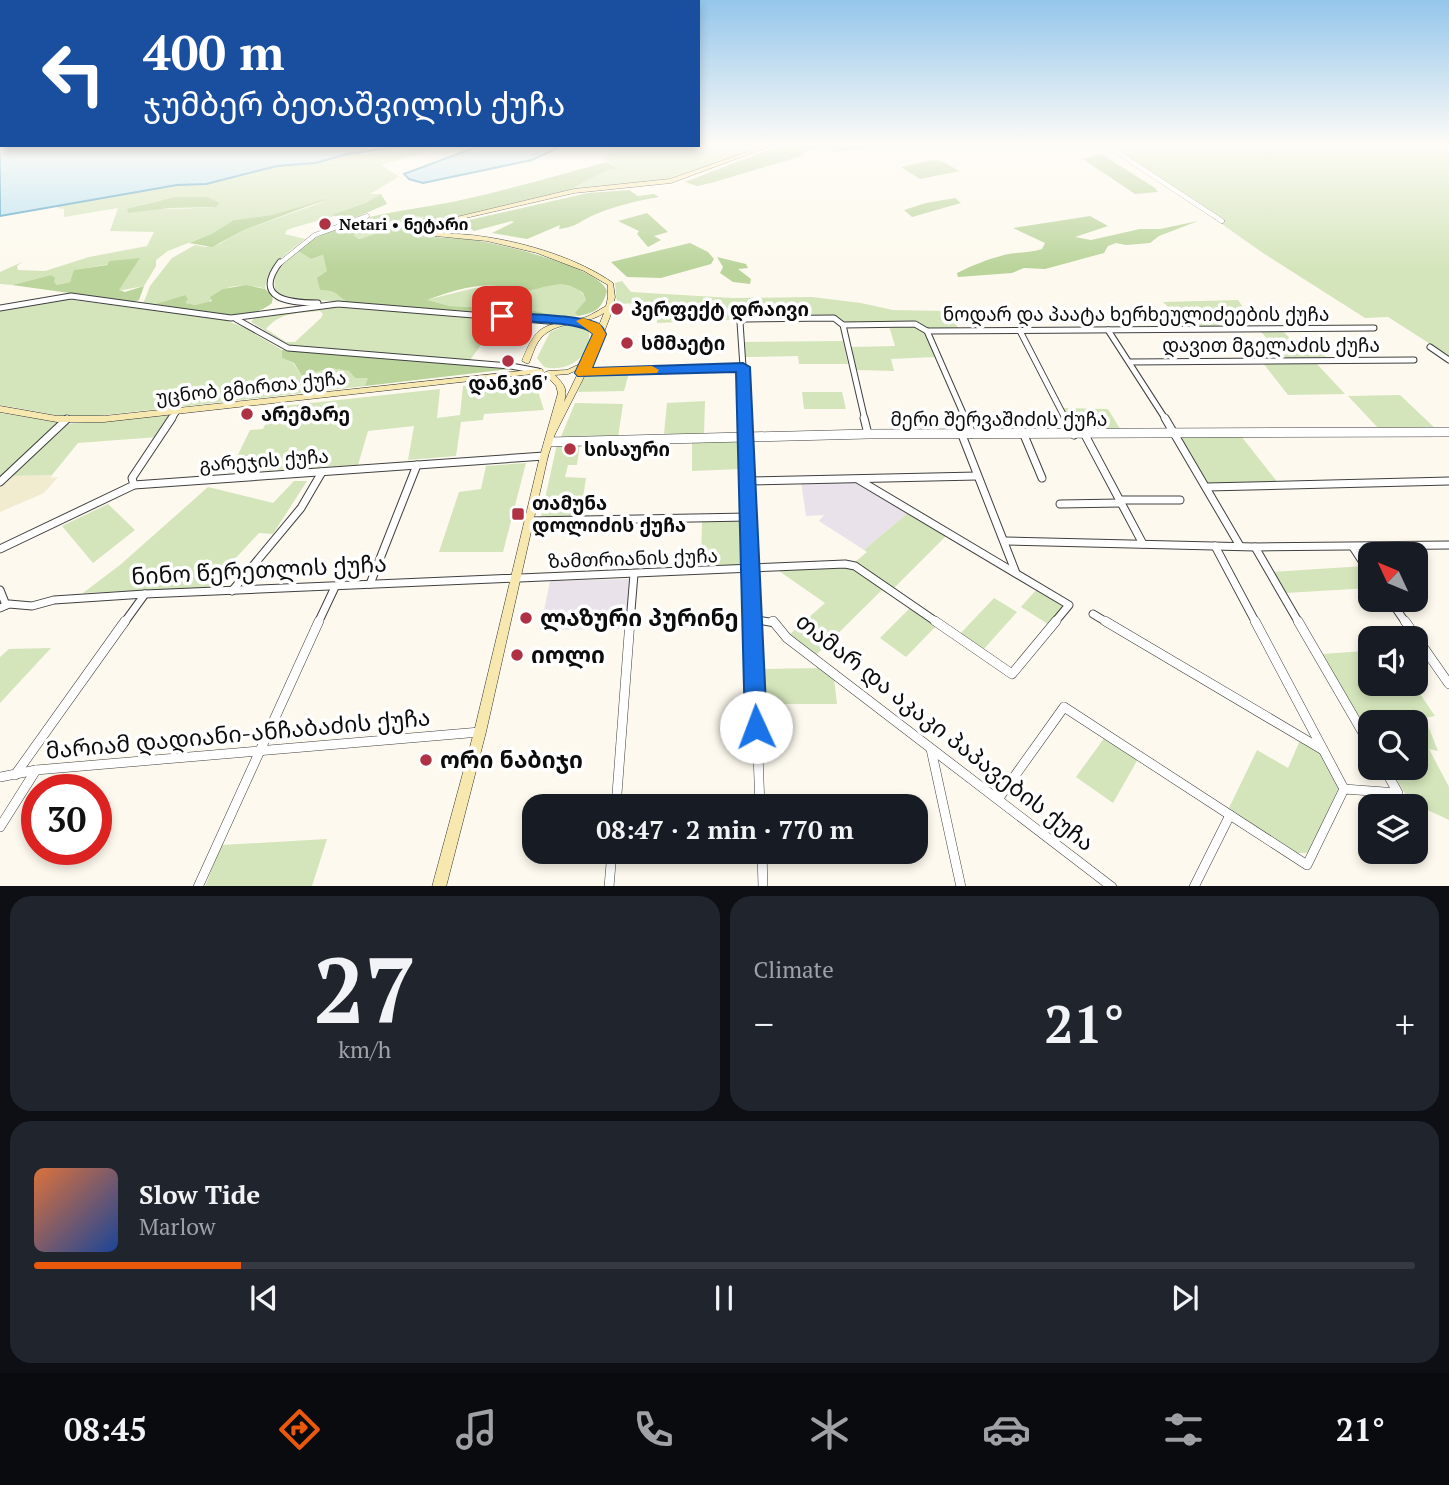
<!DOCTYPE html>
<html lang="en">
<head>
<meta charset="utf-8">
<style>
	:root { --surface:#171b24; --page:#20242c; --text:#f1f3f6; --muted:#9ea1a6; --line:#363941; --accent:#ea580c }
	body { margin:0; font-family:"PT Serif","Noto Sans Georgian",serif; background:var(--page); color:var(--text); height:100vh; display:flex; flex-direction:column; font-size:26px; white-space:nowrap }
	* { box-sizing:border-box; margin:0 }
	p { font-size:23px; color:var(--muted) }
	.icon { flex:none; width:38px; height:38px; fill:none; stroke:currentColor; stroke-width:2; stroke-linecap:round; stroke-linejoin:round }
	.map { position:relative; height:886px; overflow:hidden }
	.panel { display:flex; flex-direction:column; gap:10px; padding:10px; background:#0d0f14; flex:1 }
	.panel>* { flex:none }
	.guide { position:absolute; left:0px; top:0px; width:700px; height:147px; box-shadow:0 4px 10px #0003; background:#1a4fa0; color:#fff; overflow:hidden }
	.needle { width:46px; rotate:314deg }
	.buttons { position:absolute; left:1358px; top:542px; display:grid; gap:14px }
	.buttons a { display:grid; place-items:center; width:70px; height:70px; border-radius:14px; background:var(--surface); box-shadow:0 4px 10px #0003; font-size:35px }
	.speed { position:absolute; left:21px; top:774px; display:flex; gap:14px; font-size:35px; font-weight:700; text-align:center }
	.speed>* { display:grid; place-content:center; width:91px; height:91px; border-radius:50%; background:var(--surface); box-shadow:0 4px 10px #0003; line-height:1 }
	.speed .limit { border:10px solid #d22; background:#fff; color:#111 }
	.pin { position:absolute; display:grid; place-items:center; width:60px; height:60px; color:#fff; margin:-30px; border-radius:14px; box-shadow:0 4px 10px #0006 }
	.me { position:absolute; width:77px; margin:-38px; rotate:358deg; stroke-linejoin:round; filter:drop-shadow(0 0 5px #0008) }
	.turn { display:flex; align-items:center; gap:24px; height:147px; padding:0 28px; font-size:32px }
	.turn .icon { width:91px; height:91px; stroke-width:2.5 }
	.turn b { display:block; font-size:49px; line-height:60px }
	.big { font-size:52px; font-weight:700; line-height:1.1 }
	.panel .widget { flex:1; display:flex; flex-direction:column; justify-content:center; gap:10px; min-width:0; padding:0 24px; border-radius:21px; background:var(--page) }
	.panel .dial { align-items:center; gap:0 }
	.dial b { font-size:91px; line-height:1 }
	.song { display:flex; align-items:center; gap:21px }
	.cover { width:84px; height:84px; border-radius:10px; background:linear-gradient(135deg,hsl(20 70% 55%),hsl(220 70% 35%)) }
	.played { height:7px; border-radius:4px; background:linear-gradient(90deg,var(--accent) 15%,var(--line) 15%) }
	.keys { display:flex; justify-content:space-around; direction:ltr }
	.heat { display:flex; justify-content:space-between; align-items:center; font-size:38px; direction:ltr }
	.panel .tiles { flex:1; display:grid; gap:10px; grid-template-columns:1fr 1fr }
	.widget:last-child { grid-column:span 2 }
	.trip { position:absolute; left:522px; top:794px; width:406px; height:70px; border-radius:21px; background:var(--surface); box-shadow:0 4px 10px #0003; font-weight:700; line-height:70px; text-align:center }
	.menu { display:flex; height:112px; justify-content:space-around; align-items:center; background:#090b0e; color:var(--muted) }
	.menu .icon { width:49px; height:49px }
	.menu .current { color:var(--accent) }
	.menu b { font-size:32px; color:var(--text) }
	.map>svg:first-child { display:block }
</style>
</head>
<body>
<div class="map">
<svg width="1449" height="887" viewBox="0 0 1449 887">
	<rect width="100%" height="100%" fill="#fdf9ee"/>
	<g fill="#e9e2eb">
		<polygon points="801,482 859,482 909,512 864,550 819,521 824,515 806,516"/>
		<polygon points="630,579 625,629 540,630 550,581"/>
	</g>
	<polygon fill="#f1ebd0" points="52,475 51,478 58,477 44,493 0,512 0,484 11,476"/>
	<g fill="#d4e5bb" fill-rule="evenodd">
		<polygon points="770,144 667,180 569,190 607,170 618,168 601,157 613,152 607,146 610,145"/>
		<polygon points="1108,144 1449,144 1449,356 1388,317 1365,318 1263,253"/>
		<path d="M411,145h39l-69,20 22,14 -5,-2 -28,17h11c-26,21 -64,25 -94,36l-2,4 20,5c-16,13 -39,27 -40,50 -11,-4 -28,-5 -40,0 -20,8 -8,21 -40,14v-8l-33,10 -9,-1 7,-18 22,-28 23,-13 10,2 14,-3 25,-14 82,-29 -54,14 -38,5 -23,14 -43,17 -12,9v6l-12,20 -26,5 21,-32 -64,11 -5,12 -13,3 -4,-3 -2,-7 -39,10 -12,-1v-12l22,-10 -5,4 1,4 27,1 44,-14 58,-11 7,-14 -44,-1 8,-23 -54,9v-8l-6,-1v-2l119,-21 30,-2 72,-17 36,-3 33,-9h17zM174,197h34l12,6 -4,4c-25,1 -51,4 -75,-2z"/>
		<polygon points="417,216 424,216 418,222 375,230 376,234 358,239 352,235 374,225"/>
		<path d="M298,251l13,8 12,-4 10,35 8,4 6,8 -48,-3 -22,-5c-9,-20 7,-31 21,-43z"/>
		<polygon points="622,281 631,292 733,298 812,297 861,303 893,310 947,311 959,329 927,330 920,325 843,323 834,315 657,323 658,302 617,304 615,283"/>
		<path d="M549,284c14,0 32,1 37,16l-10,13 2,3 -37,1 2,-3 -12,-4 -81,-4 -24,-6 49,-12 23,-2 26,6z"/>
		<polygon points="64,299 222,319 243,327 282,350 282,358 293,363 302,376 330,368 349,371 355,378 369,377 365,386 96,416 61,416 0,405 0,311"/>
		<polygon points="1238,300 1247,313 1211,314 1221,328 1190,328 1163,302"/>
		<path d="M330,307l170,12 -30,41 -178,-13 -41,-25 4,-5zM320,311l3,3 -2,4 -26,24h-9l-20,-13c14,-17 33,-16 54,-18z"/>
		<path d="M564,326h15l10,5c3,26 -22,42 -45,36l-7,-9 13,-26z"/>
		<path d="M889,326c35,0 32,-2 46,31l-44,2 3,12 -38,-1 -5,-23 44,-1z"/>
		<polygon points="1282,330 1296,345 1314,345 1328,359 1286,358 1260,331"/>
		<polygon points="843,341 848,364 799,364 798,356 745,357 744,342"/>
		<polygon points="1263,363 1316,363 1345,394 1288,395"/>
		<polygon points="629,373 624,391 578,392 585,374"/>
		<polygon points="527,380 537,388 544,410 484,414 483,420 461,422 456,456 408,460 414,426 368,431 358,465 229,473 250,430 263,429 274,407 440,389 437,418 460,415 463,386"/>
		<polygon points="802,392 842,392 846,409 804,409"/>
		<polygon points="1400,395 1437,430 1380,430 1348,396"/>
		<polygon points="705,401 704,434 664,434 667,403"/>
		<polygon points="575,403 623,404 618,437 560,439"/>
		<polygon points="1063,408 1108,409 1122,432 1076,432"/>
		<polygon points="0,413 60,422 0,480"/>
		<polygon points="171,414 158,437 78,443 52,475 11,476 66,424"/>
		<polygon points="1178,435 1241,436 1279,484 1209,485"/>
		<polygon points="743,437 742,469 692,471 692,439"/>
		<polygon points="580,443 577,465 568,465 565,477 586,478 580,517 541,517 557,444"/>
		<polygon points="526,463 503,552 439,552 459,492 481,489 486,466"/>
		<polygon points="294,481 307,481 273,534 259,533 208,588 83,593 120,565 208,487 273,503"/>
		<polygon points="108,504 135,530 93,563 62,526"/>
		<polygon points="909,512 947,535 894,588 855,562 867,552 864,550"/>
		<polygon points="702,519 745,519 746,565 701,568"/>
		<polygon points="1364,566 1370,576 1370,588 1286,593 1272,572"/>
		<polygon points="852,567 883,589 816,655 789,635 825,603 779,571"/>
		<polygon points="1037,589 1061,603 1062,607 1048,624 1021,607"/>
		<polygon points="994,598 1017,612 983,650 960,634"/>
		<polygon points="911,607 937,625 906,657 880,638"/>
		<polygon points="51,648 0,703 0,657 9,649"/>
		<polygon points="1364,651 1370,661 1370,684 1385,684 1392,694 1418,691 1435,716 1425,718 1438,751 1429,749 1449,787 1449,820 1410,802 1390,768 1416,768 1416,723 1370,723 1370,735 1322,654"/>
		<polygon points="823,668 834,678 837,704 760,704 759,669"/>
		<polygon points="1105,737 1138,759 1113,803 1076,777"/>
		<polygon points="1301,738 1319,751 1339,787 1312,846 1307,853 1295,853 1229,808 1257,750 1288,768"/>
		<polygon points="327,839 312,886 205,887 221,845"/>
	</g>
	<g fill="#bad49b" fill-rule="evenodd">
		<polygon points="784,144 868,144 870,148 835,152 828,147 807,150 802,156 711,183 697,186 685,182"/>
		<polygon points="1101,154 1155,188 1158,192 1135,194 1083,159"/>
		<polygon points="933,160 941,161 960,171 920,179 901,167"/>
		<path d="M607,162l12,7 -12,1 -38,20 -142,34 -7,2 -4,6c17,8 40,5 58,8 26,4 125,27 133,51 -5,18 -12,22 -29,25l-3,-3 11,-13 -3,-7c-22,-16 -35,-5 -58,-2 -10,2 -18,-3 -27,-5 -22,-3 -51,6 -71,14l23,6 81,4 12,3 -2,4 -194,-15c-11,-8 -11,-12 -27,-12l-3,-12 10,-7 -4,-16 -12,4 -13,-8c42,-38 110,-39 163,-51 49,-11 98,-25 146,-38zM417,216l7,1c-13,13 -33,8 -49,12v5l-16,5 -6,-4 21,-10z"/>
		<path d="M629,190l9,6 16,-2 5,3c-23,4 -45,9 -65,18 -17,7 -14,11 -35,14l1,-4 -33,14 -35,-6 22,-11 -2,-1 -38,10 -14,-9 128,-29z"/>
		<polygon points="381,194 387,204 352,219 332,215 366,203"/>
		<polygon points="174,197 208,197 220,203 216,207 169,208 128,213 127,209"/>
		<polygon points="330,198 244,230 212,247 189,243 211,234 234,220 272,215"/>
		<polygon points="955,198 961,203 912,217 904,210 926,203"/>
		<polygon points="647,213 668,232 654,236 661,240 648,247 637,234 639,231 618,221"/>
		<path d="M1090,216l18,10 -33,11 16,3 49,-11h20l38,-8 -39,15 -9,7 -24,2 -10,-2 -8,3 -4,7 -59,16 -21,-1 -12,5 -54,4 -1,-4c14,-7 31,-14 47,-18 12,-3 25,-2 38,-6l3,-6 -32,-15z"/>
		<polygon points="690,243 708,252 714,259 711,264 661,278 627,277 611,262"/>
		<polygon points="717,257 746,264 748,268 738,269 751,279 750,284 733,282 720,273 723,267"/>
		<polygon points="140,258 119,290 125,292 144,286 139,300 134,302 12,285 51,275 55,278 54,282 57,285 70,282 74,270 107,265 110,261"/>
		<path d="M246,285l19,4 8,7 -1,7c-27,23 -86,6 -120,2l33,-10 3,4 -3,4 11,2 16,-4 -2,-4 13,-8z"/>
		<polygon points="282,350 505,367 510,369 365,386 368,378 355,378 349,371 330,368 302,376 294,363 282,358"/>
	</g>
	<g fill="#b7e0f0" stroke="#459bc0" stroke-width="2">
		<polygon points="0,144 2,145 411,145 348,154 315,163 277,166 206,184 177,185 0,216"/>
		<polygon points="482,145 564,145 532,160 423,183 409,179 404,174"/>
	</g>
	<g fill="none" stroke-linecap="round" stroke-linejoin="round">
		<defs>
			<g id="minor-far3">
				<polyline points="1105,144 1222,221"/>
				<polyline points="279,264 315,235 367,216"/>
			</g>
			<g id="minor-far2">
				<path d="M280,262c-28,37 9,41 38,41"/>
				<polyline points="0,308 71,296 231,318 338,304 560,322"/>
				<polyline points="236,319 288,348 511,366 538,371"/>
				<polyline points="843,325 865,420"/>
				<polyline points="1108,330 1166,420"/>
				<polyline points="927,331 966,420"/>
				<polyline points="1020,331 1066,420"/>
				<polyline points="1430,347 1449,360"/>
				<polyline points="1130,362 1414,360"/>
				<polyline points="743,367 740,322 745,319 834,318 843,325 915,324 927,331 1374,328"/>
				<polyline points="583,373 743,367 745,420"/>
				<polyline points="171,420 177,411"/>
			</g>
			<g id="minor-far1">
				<polyline points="745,418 753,623"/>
				<polyline points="864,418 868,434"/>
				<polyline points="965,418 972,434"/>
				<polyline points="1065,418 1074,435"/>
				<polyline points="1165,418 1240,546"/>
				<polyline points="962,435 1016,573"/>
				<polyline points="1024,435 1042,478"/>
				<polyline points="1085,435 1143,544"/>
				<polyline points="859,480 1069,605 1054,623"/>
				<polyline points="747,481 977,476"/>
				<polyline points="0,482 67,419"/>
				<polyline points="134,485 132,478 172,418"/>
				<polyline points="1207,487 1449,481"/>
				<polyline points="1120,500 1180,500"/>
				<polyline points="1060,504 1121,503"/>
				<polyline points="529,521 748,517"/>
				<polyline points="1005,541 1255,547"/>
				<polyline points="1215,546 1256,623"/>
				<polyline points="1353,547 1370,573"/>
				<polyline points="0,549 134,485 544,456"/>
				<polyline points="370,584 417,465"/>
				<polyline points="0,590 6,605"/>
				<polyline points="232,591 301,508 322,472"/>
				<polyline points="1390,600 1406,623"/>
				<polyline points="0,608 9,604 32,606 54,600 145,594 845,564 855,566 938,623"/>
				<polyline points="1093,614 1108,623"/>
				<polyline points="752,619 775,623"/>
				<polyline points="124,623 145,594"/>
				<polyline points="318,623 335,587"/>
				<polyline points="630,623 634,574"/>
				<polyline points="1299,623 1255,547 1449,545"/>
			</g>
			<g id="minor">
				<polyline points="753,621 760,807"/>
				<polyline points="773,621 787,638 1112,887"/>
				<polyline points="935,621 1012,674 1056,621"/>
				<polyline points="1105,621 1323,750"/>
				<polyline points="1255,621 1344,789"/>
				<polyline points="1298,621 1370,745"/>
				<polyline points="1405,621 1449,684"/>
				<polyline points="931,749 961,887"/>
				<polyline points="15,775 125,621"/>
				<polyline points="0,777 36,770 480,732"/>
				<polyline points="999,798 1064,707 1230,815"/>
				<polyline points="616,807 630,621"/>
				<polyline points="0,827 36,770"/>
				<polyline points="762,852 763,887"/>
				<polyline points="198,887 319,621"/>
				<polyline points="609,887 612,852"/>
				<polyline points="1194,887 1230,815 1307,865 1344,789 1398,793 1384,768"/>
			</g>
			<polyline id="tertiary" points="549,442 868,434 1449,432"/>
			<g id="secondary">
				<path d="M770,144h6l-105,39 -97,10 -130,30 -12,6 5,3c16,2 32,2 49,5 41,6 93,22 127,46l2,14 -4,17 -8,21 -21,46 -27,53 -7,22 -62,276 -40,155h-14l42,-155 66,-276 18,-63 -2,-7 -12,-13 4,-2 19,-1 17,-8 20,-49c-20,14 -51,6 -66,29 -4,6 -6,14 -9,21h-3l-4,-2c17,-44 26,-33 64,-44 7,-3 13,-7 20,-11l2,-9v-12l-24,-14 -47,-18 -50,-12 -52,-5 -10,-7 15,-8 134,-32 96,-10zM580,369l-16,33c4,-14 0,-17 -9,-27l13,-1z"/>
				<polygon points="539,369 542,369 543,371 542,373 104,422 57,422 0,412 0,406 57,416 104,416"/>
			</g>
		</defs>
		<use href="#minor-far3" stroke="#404040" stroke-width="5"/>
		<use href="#minor-far2" stroke="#404040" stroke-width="7"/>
		<use href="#minor-far1" stroke="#404040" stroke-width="9"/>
		<use href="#minor" stroke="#404040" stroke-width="10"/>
		<use href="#tertiary" stroke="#404040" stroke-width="10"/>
		<use href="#secondary" stroke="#2f2f2f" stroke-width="1"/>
		<use href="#minor-far3" stroke="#fff" stroke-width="4.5"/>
		<use href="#minor-far2" stroke="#fff" stroke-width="5"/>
		<use href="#minor-far1" stroke="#fff" stroke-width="7"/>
		<use href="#minor" stroke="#fff" stroke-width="9"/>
		<use href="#tertiary" stroke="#fff" stroke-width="9"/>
		<use href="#secondary" fill="#f7e8af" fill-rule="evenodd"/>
	</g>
	<linearGradient id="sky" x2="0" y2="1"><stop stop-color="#94c6eb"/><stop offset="0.54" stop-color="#fefcf7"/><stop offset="1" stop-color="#fefcf7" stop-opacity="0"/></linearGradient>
	<rect width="1449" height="268" fill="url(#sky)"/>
	<path fill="#1a73e8" stroke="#114b97" stroke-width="2" d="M502,312c18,2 87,3 98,13 3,2 4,6 6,9l-14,34 151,-5 7,4 17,360 -3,7 -8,3 -8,-3 -3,-7 -9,-355 -158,4 -3,-3 18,-39c-10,-14 -76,-11 -96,-15v-6z"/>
	<polygon fill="#f59e0b" points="583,318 600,324 606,334 592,368 652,366 659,370 657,373 578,376 575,373 593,334 576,321"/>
	<g fill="#af3244" stroke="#fff" stroke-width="2.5">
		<circle cx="325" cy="224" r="7"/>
		<circle cx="617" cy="309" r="7"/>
		<circle cx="627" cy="343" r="7"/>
		<circle cx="508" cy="361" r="7"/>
		<circle cx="247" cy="414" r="7"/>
		<circle cx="570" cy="449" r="7"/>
		<rect x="511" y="507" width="14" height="14" rx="3.5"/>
		<circle cx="526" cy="618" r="7"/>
		<circle cx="517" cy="655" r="7"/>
		<circle cx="426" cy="760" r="7"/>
	</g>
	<g text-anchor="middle" stroke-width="7" stroke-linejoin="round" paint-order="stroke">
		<g font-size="16" font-weight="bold" fill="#0d0d0d" stroke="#fff" text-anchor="start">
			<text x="339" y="230">Netari • ნეტარი</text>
		</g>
		<g font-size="19" font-weight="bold" fill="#0d0d0d" stroke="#fff" text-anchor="start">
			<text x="631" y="316">პერფექტ დრაივი</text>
			<text x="641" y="350">სმმაეტი</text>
			<text x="508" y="390" text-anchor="middle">დანკინ'</text>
			<text x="261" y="421">არემარე</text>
			<text x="584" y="456">სისაური</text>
			<text x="532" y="510">თამუნა<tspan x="532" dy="22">დოლიძის ქუჩა</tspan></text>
		</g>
		<g font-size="19" fill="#0d0d0d" stroke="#fff">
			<text x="1136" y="321">ნოდარ და პაატა ხერხეულიძეების ქუჩა</text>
			<text x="1271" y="352">დავით მგელაძის ქუჩა</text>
			<text transform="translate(251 387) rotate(-6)" y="7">უცნობ გმირთა ქუჩა</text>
			<text x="999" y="426">მერი შერვაშიძის ქუჩა</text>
			<text transform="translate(264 460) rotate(-4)" y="7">გარეჯის ქუჩა</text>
			<text transform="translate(633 558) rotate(-2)" y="7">ზამთრიანის ქუჩა</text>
		</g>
		<g font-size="23" fill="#0d0d0d" stroke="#fff">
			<text transform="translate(259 570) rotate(-3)" y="8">ნინო წერეთლის ქუჩა</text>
			<text transform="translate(945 732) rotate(38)" y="8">თამარ და აკაკი პაპავების ქუჩა</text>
			<text transform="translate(238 734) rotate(-5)" y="8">მარიამ დადიანი-ანჩაბაძის ქუჩა</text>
		</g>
		<g font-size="23" font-weight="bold" fill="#0d0d0d" stroke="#fff" text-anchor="start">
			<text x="540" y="626">ლაზური პურინე</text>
			<text x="531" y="663">იოლი</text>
			<text x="440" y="768">ორი ნაბიჯი</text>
		</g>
	</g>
</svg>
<div class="buttons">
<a><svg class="needle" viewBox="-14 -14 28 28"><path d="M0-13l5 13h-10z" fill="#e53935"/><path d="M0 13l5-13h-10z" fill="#9ea1a6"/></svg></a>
<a><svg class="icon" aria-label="sound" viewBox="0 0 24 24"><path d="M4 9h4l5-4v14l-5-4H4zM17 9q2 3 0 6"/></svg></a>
<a><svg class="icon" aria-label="search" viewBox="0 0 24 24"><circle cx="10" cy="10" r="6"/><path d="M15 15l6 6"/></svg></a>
<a><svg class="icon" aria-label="layers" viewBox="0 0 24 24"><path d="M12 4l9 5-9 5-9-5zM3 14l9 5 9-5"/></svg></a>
</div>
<div class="speed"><div class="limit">30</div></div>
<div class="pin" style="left:502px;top:316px;background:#d93025"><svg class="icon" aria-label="arrive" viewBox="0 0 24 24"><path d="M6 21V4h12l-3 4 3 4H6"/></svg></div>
<svg class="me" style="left:756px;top:727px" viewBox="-20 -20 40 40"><circle r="19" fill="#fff"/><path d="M0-13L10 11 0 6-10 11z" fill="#1a73e8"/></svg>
<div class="trip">08:47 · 2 min · 770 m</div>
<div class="guide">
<div class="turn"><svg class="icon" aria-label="left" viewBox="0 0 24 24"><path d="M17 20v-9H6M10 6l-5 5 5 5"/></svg><div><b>400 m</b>ჯუმბერ ბეთაშვილის ქუჩა</div></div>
</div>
</div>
<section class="panel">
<div class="tiles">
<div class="widget dial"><b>27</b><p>km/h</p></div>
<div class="widget"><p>Climate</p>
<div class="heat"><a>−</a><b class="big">21°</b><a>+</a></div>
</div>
<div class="widget">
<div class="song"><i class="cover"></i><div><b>Slow Tide</b><p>Marlow</p></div></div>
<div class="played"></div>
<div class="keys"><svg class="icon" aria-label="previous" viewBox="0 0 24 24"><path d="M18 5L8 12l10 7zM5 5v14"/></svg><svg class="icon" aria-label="pause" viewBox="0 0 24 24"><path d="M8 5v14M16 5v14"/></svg><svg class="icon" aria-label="next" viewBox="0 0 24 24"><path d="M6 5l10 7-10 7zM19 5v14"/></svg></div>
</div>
</div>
</section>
<nav class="menu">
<b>08:45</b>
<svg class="icon current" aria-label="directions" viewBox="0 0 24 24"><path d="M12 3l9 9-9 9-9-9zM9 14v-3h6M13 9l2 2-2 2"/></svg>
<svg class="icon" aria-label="music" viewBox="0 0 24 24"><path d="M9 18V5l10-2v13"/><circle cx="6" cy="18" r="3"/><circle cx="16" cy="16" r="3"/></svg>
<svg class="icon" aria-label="phone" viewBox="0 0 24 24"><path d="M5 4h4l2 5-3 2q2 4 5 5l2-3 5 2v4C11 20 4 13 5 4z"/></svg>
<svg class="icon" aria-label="climate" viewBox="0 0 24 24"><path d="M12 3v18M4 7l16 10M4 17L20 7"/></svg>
<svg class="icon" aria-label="car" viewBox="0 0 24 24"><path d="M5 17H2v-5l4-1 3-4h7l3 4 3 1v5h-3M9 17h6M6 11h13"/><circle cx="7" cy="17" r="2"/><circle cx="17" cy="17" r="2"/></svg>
<svg class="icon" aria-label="filters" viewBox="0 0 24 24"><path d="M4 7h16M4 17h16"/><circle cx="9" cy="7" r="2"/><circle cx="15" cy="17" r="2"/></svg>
<b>21°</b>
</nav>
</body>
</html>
